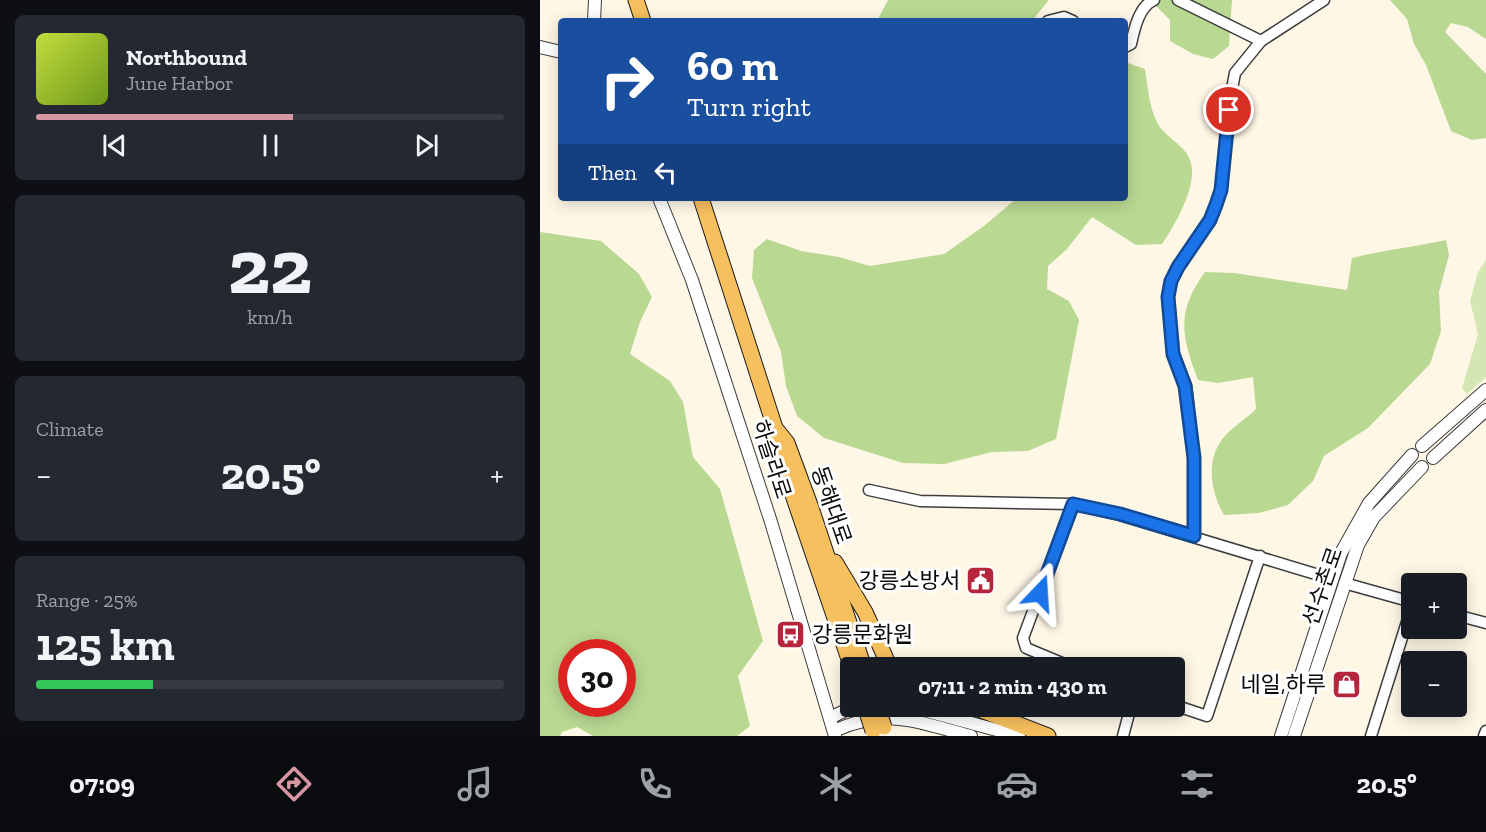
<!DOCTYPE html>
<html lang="en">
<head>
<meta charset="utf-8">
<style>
	:root { --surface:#171b24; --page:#242831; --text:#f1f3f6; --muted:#9ea1a6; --line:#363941; --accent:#d696a2 }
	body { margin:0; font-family:"Zilla Slab","Noto Sans KR",serif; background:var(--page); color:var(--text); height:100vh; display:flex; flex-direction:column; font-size:22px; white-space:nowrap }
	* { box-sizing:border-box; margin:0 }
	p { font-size:20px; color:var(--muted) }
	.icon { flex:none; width:33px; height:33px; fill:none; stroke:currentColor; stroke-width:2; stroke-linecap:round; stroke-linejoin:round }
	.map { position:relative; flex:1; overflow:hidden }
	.details { display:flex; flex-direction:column; gap:15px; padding:15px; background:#0d0f14; width:540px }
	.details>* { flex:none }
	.top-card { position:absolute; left:18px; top:18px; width:570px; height:183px; border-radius:6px; box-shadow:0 3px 15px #0003; background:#1a4fa0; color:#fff; overflow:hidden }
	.buttons { position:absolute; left:861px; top:573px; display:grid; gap:12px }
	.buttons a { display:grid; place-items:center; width:66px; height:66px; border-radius:6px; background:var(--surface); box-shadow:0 3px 15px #0003; font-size:30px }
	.speed { position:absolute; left:18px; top:639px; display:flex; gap:12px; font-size:30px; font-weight:700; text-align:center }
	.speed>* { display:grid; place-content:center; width:78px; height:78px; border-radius:50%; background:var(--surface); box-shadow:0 3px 15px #0003; line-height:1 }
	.speed .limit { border:9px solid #d22; background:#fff; color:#111 }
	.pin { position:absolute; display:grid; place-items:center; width:51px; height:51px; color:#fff; margin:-26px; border:3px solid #fff; border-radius:50%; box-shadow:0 2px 6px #0007 }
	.me { position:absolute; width:66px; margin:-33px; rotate:20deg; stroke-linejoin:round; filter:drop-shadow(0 0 4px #0008) }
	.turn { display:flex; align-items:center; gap:21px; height:126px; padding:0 30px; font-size:27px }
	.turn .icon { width:78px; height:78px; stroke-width:2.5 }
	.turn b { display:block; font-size:42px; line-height:51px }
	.then { display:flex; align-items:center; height:57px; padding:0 30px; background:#0003; gap:12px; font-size:22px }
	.big { font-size:45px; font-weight:700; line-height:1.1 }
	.details .widget { flex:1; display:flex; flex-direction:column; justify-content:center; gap:9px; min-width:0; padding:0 21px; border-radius:9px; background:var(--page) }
	.details .dial { align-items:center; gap:0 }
	.dial b { font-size:78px; line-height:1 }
	.song { display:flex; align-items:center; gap:18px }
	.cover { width:72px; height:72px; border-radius:9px; background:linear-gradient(135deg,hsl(70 70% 55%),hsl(80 70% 35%)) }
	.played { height:6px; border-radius:3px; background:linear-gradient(90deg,var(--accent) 55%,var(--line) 55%) }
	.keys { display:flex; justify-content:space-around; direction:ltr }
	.heat { display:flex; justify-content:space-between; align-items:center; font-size:33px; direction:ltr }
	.charge { height:9px; border-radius:4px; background:linear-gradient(90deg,#34c759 25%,var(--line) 0) }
	.trip { position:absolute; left:300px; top:657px; width:345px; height:60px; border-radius:6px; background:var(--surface); box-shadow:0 3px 15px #0003; font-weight:700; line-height:60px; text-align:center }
	.dock { display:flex; height:96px; justify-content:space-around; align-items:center; background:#090b0e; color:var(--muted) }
	.dock .icon { width:42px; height:42px }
	.dock .on { color:var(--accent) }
	.dock b { font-size:27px; color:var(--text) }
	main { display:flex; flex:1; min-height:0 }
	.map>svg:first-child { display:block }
</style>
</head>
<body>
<main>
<section class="details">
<div class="widget">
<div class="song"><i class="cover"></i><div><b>Northbound</b><p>June Harbor</p></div></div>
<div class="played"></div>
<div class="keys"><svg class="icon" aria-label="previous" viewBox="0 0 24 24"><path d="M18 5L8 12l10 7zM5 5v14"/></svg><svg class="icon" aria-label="pause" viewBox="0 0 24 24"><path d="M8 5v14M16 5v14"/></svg><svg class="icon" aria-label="next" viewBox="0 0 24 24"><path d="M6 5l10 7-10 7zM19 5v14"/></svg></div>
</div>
<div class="widget dial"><b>22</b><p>km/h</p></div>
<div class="widget"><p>Climate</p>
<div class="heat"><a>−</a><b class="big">20.5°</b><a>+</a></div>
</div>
<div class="widget"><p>Range · 25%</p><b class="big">125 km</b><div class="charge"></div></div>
</section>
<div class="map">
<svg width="946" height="736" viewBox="0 0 946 736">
	<rect width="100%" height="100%" fill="#fff7e6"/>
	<polygon fill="#d4e7b2" points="946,260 946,377 927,394 922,388 938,334 930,301 938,272"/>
	<g fill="#b9d892" fill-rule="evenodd">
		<polygon points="348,0 509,0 492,21 337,21"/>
		<polygon points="610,0 692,0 689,46 673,59 653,54 630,41 630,20"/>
		<polygon points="850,0 946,0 946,39 928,27 911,23 905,32 946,74 946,138 932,140 911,131 886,65 874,44 867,19"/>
		<path d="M585,62l20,7c3,18 4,39 13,55 7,13 25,20 31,34 12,23 -14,67 -27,86l-26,1 -44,-28 -25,32 -19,17 -1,23 22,12 10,19 -23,119 -28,12 -36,1 -48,12 -41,-1 -79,-25 -27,-22 -11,-30 -5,-34 -29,-74 2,-28 13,-11 34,12 38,6 31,9 74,-12 40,-28 33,-28h108z"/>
		<path d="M0,232l61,9 38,33 13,23 -12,25 -10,32 40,27 13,21 10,55 27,32 43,152 -25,35 12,50 -13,10h-144l-16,-9 -15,5 -2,4h-20zM32,652h50v52h-50z"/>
		<path d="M906,240l3,15 -10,37 2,39 -11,33 -62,64 -44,28 -11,25 -25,24 -29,8 -35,2c-12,-21 -18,-49 -5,-71 7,-13 26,-24 37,-35l-3,-32 -35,6 -20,-3c-17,-45 -22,-68 7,-108l29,1 113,17 5,-32c31,-8 62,-11 94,-18z"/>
	</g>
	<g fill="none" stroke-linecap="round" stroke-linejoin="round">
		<defs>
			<g id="minor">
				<polyline points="638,0 721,41"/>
				<polyline points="508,21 524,17 533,21"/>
				<path d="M585,47l6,-3c3,-14 8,-38 23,-44"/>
				<polyline points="329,490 380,501 533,504 580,515 792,579"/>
				<polyline points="533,504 483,638 486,648 534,668"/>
				<polyline points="654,536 654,458 646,386 633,354 628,297 631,281 637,268 670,221 681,190 691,94 695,73 721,41 784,0"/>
				<polyline points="804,583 872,602"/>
				<polyline points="916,615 946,623"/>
				<polyline points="634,705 667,716 720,556"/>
				<polyline points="583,736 591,706"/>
				<polyline points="831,736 872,606"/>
				<polyline points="944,736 946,731"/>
			</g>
			<g id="tertiary">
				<polyline points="54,21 55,0"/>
				<polyline points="0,47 21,52"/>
				<polyline points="119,198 152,280 231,522 295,736"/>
				<polyline points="882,446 946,390"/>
				<polyline points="893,458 946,410"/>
				<polyline points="368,706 479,736"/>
				<polyline points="290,718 312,707 319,706"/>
				<path d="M294,731c53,-24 83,-9 137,5"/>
				<polyline points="741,736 801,553 829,503 872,455"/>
				<polyline points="754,736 818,545 834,517 882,467"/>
			</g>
			<g id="primary">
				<polyline points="96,0 103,21"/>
				<polyline points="161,198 235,428"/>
				<polyline points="295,562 325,612 350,668"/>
				<polyline points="312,668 236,445 235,428 247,443 270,505 324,668"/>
				<polyline points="431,706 508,736"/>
			</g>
		</defs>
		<use href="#minor" stroke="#3d3d3d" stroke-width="13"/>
		<use href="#tertiary" stroke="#3d3d3d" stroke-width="14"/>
		<use href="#primary" stroke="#1b1b1b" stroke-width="17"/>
		<use href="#minor" stroke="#fff" stroke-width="10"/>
		<use href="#tertiary" stroke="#fff" stroke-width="12"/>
		<use href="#primary" stroke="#f7c05e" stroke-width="15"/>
		<defs>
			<g id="primary-bridge">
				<polyline points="325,706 333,731"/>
				<polyline points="337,706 344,727"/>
			</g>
		</defs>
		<use href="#primary-bridge" stroke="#1b1b1b" stroke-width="17" stroke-linecap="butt"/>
		<use href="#primary-bridge" stroke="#f7c05e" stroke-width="15"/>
	</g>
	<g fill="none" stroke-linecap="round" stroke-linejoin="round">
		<defs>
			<polyline id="route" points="500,593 533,504 580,514 654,536 654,458 645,386 633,354 628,297 631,281 638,267 670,220 676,205 681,190 689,110"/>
		</defs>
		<use href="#route" stroke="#114b97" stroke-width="15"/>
		<use href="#route" stroke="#1a73e8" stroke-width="10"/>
	</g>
	<defs>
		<symbol id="civic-square" viewBox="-11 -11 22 22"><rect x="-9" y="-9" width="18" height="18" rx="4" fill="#b6253c" stroke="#fff"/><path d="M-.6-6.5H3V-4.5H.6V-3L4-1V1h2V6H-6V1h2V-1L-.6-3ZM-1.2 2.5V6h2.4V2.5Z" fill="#fff"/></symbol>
		<symbol id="bus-square" viewBox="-11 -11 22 22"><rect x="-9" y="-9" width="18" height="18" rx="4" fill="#b6253c" stroke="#fff"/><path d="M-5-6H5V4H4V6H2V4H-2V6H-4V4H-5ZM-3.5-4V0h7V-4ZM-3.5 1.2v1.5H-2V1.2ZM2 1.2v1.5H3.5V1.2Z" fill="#fff"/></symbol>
		<symbol id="shop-square" viewBox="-11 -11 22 22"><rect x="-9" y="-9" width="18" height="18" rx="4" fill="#b6253c" stroke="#fff"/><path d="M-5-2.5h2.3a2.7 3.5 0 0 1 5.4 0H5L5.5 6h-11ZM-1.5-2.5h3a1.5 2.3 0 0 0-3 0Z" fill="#fff"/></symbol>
	</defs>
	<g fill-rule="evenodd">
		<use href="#civic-square" x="424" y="564" width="33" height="33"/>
		<use href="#bus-square" x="234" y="618" width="33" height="33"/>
		<use href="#shop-square" x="790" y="668" width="33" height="33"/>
	</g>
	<g text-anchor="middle" stroke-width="6" stroke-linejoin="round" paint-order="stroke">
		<g font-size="22" fill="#0a0a0a" stroke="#fff">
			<text transform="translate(232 459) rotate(72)" y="8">하슬라로</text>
			<text transform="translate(292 505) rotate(71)" y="8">동해대로</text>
			<text transform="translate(782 586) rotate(-71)" y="8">선수촌로</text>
		</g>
		<g font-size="22" fill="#0a0a0a" stroke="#fff" text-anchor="end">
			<text x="420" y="588">강릉소방서</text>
			<text x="272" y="642" text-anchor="start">강릉문화원</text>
			<text x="786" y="692">네일,하루</text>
		</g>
	</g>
</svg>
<div class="buttons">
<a>+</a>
<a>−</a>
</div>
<div class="speed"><div class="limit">30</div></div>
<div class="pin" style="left:689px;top:110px;background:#d93025"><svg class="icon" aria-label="arrive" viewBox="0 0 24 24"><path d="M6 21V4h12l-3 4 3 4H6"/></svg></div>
<svg class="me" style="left:500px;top:593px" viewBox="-20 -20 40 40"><path d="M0-17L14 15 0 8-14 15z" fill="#1a73e8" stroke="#fff" stroke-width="4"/></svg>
<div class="trip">07:11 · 2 min · 430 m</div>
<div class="top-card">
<div class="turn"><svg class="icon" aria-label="right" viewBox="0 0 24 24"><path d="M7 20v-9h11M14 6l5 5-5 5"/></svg><div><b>60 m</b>Turn right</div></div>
<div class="then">Then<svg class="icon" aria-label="left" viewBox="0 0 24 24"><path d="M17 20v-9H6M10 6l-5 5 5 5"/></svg></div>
</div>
</div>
</main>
<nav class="dock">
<b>07:09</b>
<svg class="icon on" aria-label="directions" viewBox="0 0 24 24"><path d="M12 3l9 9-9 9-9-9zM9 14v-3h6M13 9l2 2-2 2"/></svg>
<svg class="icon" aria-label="music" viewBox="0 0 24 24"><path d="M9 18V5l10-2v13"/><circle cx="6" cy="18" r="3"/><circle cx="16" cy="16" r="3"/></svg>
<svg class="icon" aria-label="phone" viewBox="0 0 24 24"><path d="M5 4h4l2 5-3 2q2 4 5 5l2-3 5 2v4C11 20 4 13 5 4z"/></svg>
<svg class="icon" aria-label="climate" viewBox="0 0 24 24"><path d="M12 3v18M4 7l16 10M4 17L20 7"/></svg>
<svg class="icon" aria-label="car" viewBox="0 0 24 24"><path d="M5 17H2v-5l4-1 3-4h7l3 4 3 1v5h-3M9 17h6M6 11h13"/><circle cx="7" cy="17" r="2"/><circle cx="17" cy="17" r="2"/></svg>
<svg class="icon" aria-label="filters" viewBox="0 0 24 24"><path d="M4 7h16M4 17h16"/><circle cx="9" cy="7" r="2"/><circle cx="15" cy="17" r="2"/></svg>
<b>20.5°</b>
</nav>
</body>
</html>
